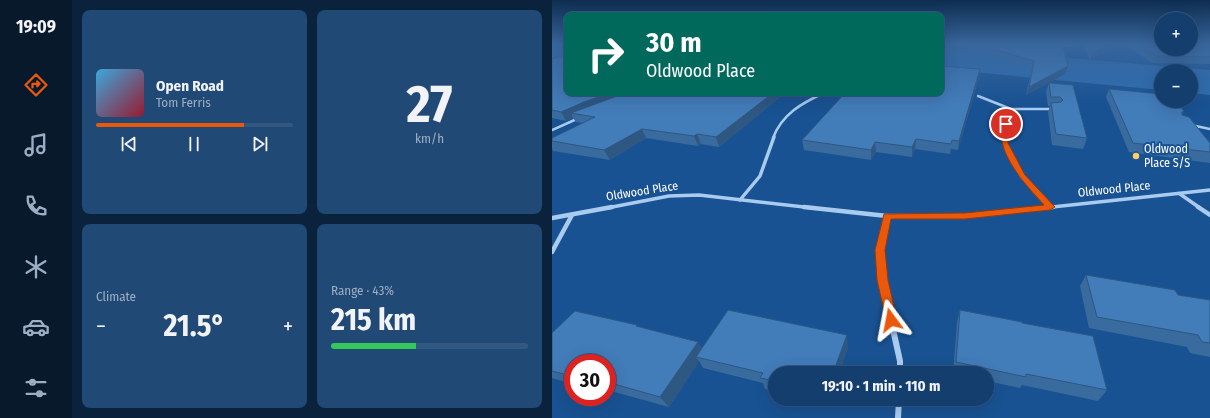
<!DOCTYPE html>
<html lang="en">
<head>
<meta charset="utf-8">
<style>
	:root { --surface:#133e6e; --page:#204976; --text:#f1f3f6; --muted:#9daec2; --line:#325781; --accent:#ea580c }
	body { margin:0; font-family:"Fira Sans Condensed",sans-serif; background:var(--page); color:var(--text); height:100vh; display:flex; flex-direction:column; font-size:15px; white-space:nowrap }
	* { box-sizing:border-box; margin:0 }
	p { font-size:13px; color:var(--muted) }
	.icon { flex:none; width:22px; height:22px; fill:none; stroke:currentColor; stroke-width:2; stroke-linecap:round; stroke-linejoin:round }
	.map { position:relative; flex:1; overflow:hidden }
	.drawer { display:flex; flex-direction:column; gap:10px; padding:10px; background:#0a223c; width:480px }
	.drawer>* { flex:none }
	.guide { position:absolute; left:12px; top:12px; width:380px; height:84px; border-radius:8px; box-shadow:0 4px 16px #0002,0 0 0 1px var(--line); background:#00695c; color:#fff; overflow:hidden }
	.fabs { position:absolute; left:602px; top:12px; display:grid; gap:8px }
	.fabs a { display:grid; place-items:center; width:44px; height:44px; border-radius:50%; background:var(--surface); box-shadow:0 4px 16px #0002,0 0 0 1px var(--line); font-size:20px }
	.speed { position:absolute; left:12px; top:354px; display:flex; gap:8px; font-size:20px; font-weight:700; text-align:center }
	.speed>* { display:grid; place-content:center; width:52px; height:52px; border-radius:50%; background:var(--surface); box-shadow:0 4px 16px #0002,0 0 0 1px var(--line); line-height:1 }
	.speed .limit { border:6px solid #d22; background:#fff; color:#111 }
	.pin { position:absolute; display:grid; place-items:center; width:34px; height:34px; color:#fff; margin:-17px; border:2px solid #fff; border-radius:50%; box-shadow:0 1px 4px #0007 }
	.me { position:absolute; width:44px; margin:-22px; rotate:347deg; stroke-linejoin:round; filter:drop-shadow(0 0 3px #0008) }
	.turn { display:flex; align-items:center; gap:14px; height:84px; padding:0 16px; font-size:18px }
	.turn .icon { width:52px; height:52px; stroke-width:2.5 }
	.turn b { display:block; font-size:28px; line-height:34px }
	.big { font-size:30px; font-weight:700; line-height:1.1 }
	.drawer .widget { flex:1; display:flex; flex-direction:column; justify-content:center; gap:6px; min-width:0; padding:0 14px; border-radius:8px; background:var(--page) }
	.drawer .dial { align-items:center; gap:0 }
	.dial b { font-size:52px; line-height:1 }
	.song { display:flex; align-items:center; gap:12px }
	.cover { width:48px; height:48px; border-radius:6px; background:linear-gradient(135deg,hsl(200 70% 55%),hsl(350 70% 35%)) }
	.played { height:4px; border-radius:2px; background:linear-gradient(90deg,var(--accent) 75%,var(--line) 75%) }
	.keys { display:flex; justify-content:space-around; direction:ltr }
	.heat { display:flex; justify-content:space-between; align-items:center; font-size:22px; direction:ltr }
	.charge { height:6px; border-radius:3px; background:linear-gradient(90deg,#34c759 43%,var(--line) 0) }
	.drawer .tiles { flex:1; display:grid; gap:10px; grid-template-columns:repeat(2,1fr) }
	.trip { position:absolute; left:216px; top:366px; width:226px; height:40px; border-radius:20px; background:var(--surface); box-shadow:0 4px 16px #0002,0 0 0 1px var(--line); font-weight:700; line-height:40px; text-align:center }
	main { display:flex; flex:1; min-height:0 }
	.tab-bar { display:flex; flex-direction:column; width:72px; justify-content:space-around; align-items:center; background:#08192c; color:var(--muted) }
	.tab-bar .icon { width:28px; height:28px }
	.tab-bar .current { color:var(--accent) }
	.tab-bar b { font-size:18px; color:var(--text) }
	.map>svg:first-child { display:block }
</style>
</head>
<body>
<main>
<nav class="tab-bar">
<b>19:09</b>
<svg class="icon current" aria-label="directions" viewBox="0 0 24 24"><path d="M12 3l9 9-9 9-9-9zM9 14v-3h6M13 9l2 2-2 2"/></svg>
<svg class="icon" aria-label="music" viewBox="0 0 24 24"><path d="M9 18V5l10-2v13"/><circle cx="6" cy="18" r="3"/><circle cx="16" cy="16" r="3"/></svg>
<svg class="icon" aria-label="phone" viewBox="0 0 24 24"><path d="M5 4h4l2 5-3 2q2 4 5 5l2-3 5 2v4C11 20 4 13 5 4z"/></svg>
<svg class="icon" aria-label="climate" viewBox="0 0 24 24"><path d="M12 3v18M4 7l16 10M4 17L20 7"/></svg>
<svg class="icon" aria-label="car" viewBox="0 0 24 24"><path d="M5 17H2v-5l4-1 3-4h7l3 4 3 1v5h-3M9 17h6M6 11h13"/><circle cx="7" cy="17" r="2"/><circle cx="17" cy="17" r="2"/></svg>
<svg class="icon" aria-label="filters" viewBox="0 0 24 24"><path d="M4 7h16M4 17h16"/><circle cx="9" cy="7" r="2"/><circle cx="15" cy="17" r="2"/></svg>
</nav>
<section class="drawer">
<div class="tiles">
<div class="widget">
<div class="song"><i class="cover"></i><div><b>Open Road</b><p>Tom Ferris</p></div></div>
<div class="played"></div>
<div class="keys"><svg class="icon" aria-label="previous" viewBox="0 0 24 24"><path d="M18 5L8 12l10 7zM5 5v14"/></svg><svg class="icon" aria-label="pause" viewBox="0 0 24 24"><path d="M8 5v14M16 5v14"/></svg><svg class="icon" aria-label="next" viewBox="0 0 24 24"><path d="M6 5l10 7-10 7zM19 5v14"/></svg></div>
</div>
<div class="widget dial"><b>27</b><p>km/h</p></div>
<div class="widget"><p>Climate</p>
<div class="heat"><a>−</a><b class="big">21.5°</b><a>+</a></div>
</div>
<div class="widget"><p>Range · 43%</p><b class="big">215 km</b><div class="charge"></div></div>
</div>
</section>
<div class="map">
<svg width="658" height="418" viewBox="0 0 658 418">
	<rect width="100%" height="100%" fill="#195292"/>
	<g fill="#2c6db0">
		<polygon points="0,44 15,44 15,55 0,60"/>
		<polygon points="389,47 658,70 658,95 639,93 639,71 609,71 609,90 389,69"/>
	</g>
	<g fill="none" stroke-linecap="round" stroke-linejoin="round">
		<polyline stroke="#a9cbef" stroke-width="2" points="508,44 517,46"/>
		<g stroke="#a9cbef" stroke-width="2.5">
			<polyline points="426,96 459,109 453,124 453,138"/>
			<polyline points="459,109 503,109"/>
			<polyline points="639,125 658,129"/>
			<polyline points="0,130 27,118"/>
			<path d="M221,138c9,-24 29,-35 51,-45"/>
		</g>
		<g stroke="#a9cbef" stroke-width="3.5">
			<polyline points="453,137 453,143 469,176 498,207"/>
			<polyline points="628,194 648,208"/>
			<polyline points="188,200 208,176 222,137"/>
			<polyline points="55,208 117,196 147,195 261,208"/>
			<polyline points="491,208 658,190"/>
		</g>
		<g stroke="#a9cbef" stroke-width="4.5">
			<polyline points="252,207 335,216 413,216 501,207"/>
			<polyline points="646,207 658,215"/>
			<polyline points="0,218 60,207"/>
			<polyline points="0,252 20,215"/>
			<polyline points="334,299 330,280 328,250 335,216"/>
		</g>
		<g stroke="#a9cbef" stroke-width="6">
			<polyline points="334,298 348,361 348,373"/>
			<polyline points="346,418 347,399"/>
		</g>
	</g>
	<g fill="#396b9f">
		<polygon points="399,44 510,44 516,66 513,74 474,95 480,68"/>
		<polygon points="531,44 566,44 538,60"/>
		<polygon points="571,44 609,44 609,49 639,49 639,44 658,44 658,64 601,63"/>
		<polygon points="0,59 233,93 167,147 149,144 146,146 94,138 58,160 1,151 0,149 0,138 30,123 24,122 21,118 14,121 0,118"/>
		<polygon points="428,69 427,77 406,150 399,149 398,154 363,149 360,157 324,152 319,160 252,150 250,140"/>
		<polygon points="497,83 521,85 535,138 531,149 500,145 496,112 498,106 496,106 494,92"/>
		<polygon points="557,89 632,111 630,115 658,143 658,163 577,152 554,97"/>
		<polygon points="534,275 626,295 658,300 658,357 638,353 635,347 537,328 528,286"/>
		<polygon points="408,310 470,323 555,390 546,401 470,385 468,388 435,381 435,373 401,373 405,322"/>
		<polygon points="85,325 87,327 150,348 296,347 287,373 223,373 223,391 213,389 211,383 151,368 147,361 117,407 55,390 55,363 21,363 21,384 0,378 0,333"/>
		<polygon points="255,399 278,399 276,404"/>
	</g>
	<g fill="#2e5782">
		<polygon points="557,44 566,44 538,60 540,53"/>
		<polygon points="516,66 513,74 474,95 477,87"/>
		<polygon points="428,69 427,77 406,150 407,141"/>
		<polygon points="58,93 86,93 19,113 21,118 14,121 9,112 32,102"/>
		<polygon points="221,93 233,93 167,147 164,137"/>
		<polygon points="90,129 94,138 58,160 52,150"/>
		<polygon points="145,134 149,144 146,146 142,136"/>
		<polygon points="364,139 363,149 360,157 360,147"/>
		<polygon points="323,142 324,152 319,160 319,150"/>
		<polygon points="295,335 296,347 287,373 281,373"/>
		<polygon points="146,342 153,352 144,357 147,361 117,407 108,397"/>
		<polygon points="19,372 21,374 21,380 16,375"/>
		<polygon points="275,399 278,399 276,404"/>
	</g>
	<g fill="#427cb9" stroke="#2e5782">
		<polygon points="424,44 510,44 516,66 477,87 482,61"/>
		<polygon points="536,44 557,44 540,53"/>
		<polygon points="585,44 609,44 609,49 637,49 640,48 639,44 658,44 658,57 605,56"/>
		<polygon points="15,54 15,93 58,93 32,102 9,112 0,110 0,59"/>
		<polygon points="389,66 428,69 407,141 400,140 399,144 364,139 360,147 323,142 319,150 250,140 293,93 389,93"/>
		<polygon points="497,83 521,85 535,138 504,134 499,103 509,102 511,100 508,97 499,97"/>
		<polygon points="557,89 609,94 609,101 624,101 632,111 630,112 630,115 637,117 658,143 658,152 581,143"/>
		<polygon points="73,93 221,93 164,137 145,134 142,136 90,129 52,150 0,141 0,138 43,117 19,113"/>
		<polygon points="534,275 623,290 626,295 658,300 658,343 650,342 646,335 545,317"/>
		<polygon points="176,310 295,335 281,373 223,373 223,381 208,378 211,373 144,357"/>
		<polygon points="408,310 470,322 470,323 541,336 555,390 474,374 474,377 404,362"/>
		<polygon points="23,311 85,325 84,326 146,342 108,397 55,382 55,363 21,363 21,373 19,372 16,375 0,371 0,333"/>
	</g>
	<linearGradient id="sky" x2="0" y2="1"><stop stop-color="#0e2d50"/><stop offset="0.43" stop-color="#38669d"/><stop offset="1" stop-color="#38669d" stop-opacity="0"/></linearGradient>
	<rect width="658" height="103" fill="url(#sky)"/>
	<path fill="#ea580c" stroke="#983908" d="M451,122l6,2 -1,19 17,32 30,32 -5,3 -85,9h-74l-6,31 3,30 9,40 -1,4 -5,2 -4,-2 -10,-44 -2,-30 9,-36 81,-1 79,-8c-18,-20 -51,-54 -41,-83z"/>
	<circle fill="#ffcd67" stroke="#195292" stroke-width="1.5" cx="584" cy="156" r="4"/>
	<g text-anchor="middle" stroke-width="4" stroke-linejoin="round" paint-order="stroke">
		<g font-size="12" fill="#fff" stroke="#195292" text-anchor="start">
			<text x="592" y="153">Oldwood<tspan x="592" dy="14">Place S/S</tspan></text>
		</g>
		<g font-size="12" fill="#fff" stroke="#195292">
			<text transform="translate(562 189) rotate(-6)" y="4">Oldwood Place</text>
			<text transform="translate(90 191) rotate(-9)" y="4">Oldwood Place</text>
		</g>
	</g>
</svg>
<div class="fabs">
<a>+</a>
<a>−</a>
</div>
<div class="speed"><div class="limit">30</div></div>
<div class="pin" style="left:454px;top:124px;background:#d93025"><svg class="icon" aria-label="arrive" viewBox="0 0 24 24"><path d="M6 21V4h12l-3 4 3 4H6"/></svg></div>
<svg class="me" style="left:339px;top:320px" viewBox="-20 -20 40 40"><path d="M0-17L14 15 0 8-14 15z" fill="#ea580c" stroke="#fff" stroke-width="4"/></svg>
<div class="trip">19:10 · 1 min · 110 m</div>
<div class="guide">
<div class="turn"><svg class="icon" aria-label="right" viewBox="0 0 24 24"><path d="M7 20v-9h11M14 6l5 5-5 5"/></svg><div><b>30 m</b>Oldwood Place</div></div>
</div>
</div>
</main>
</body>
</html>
